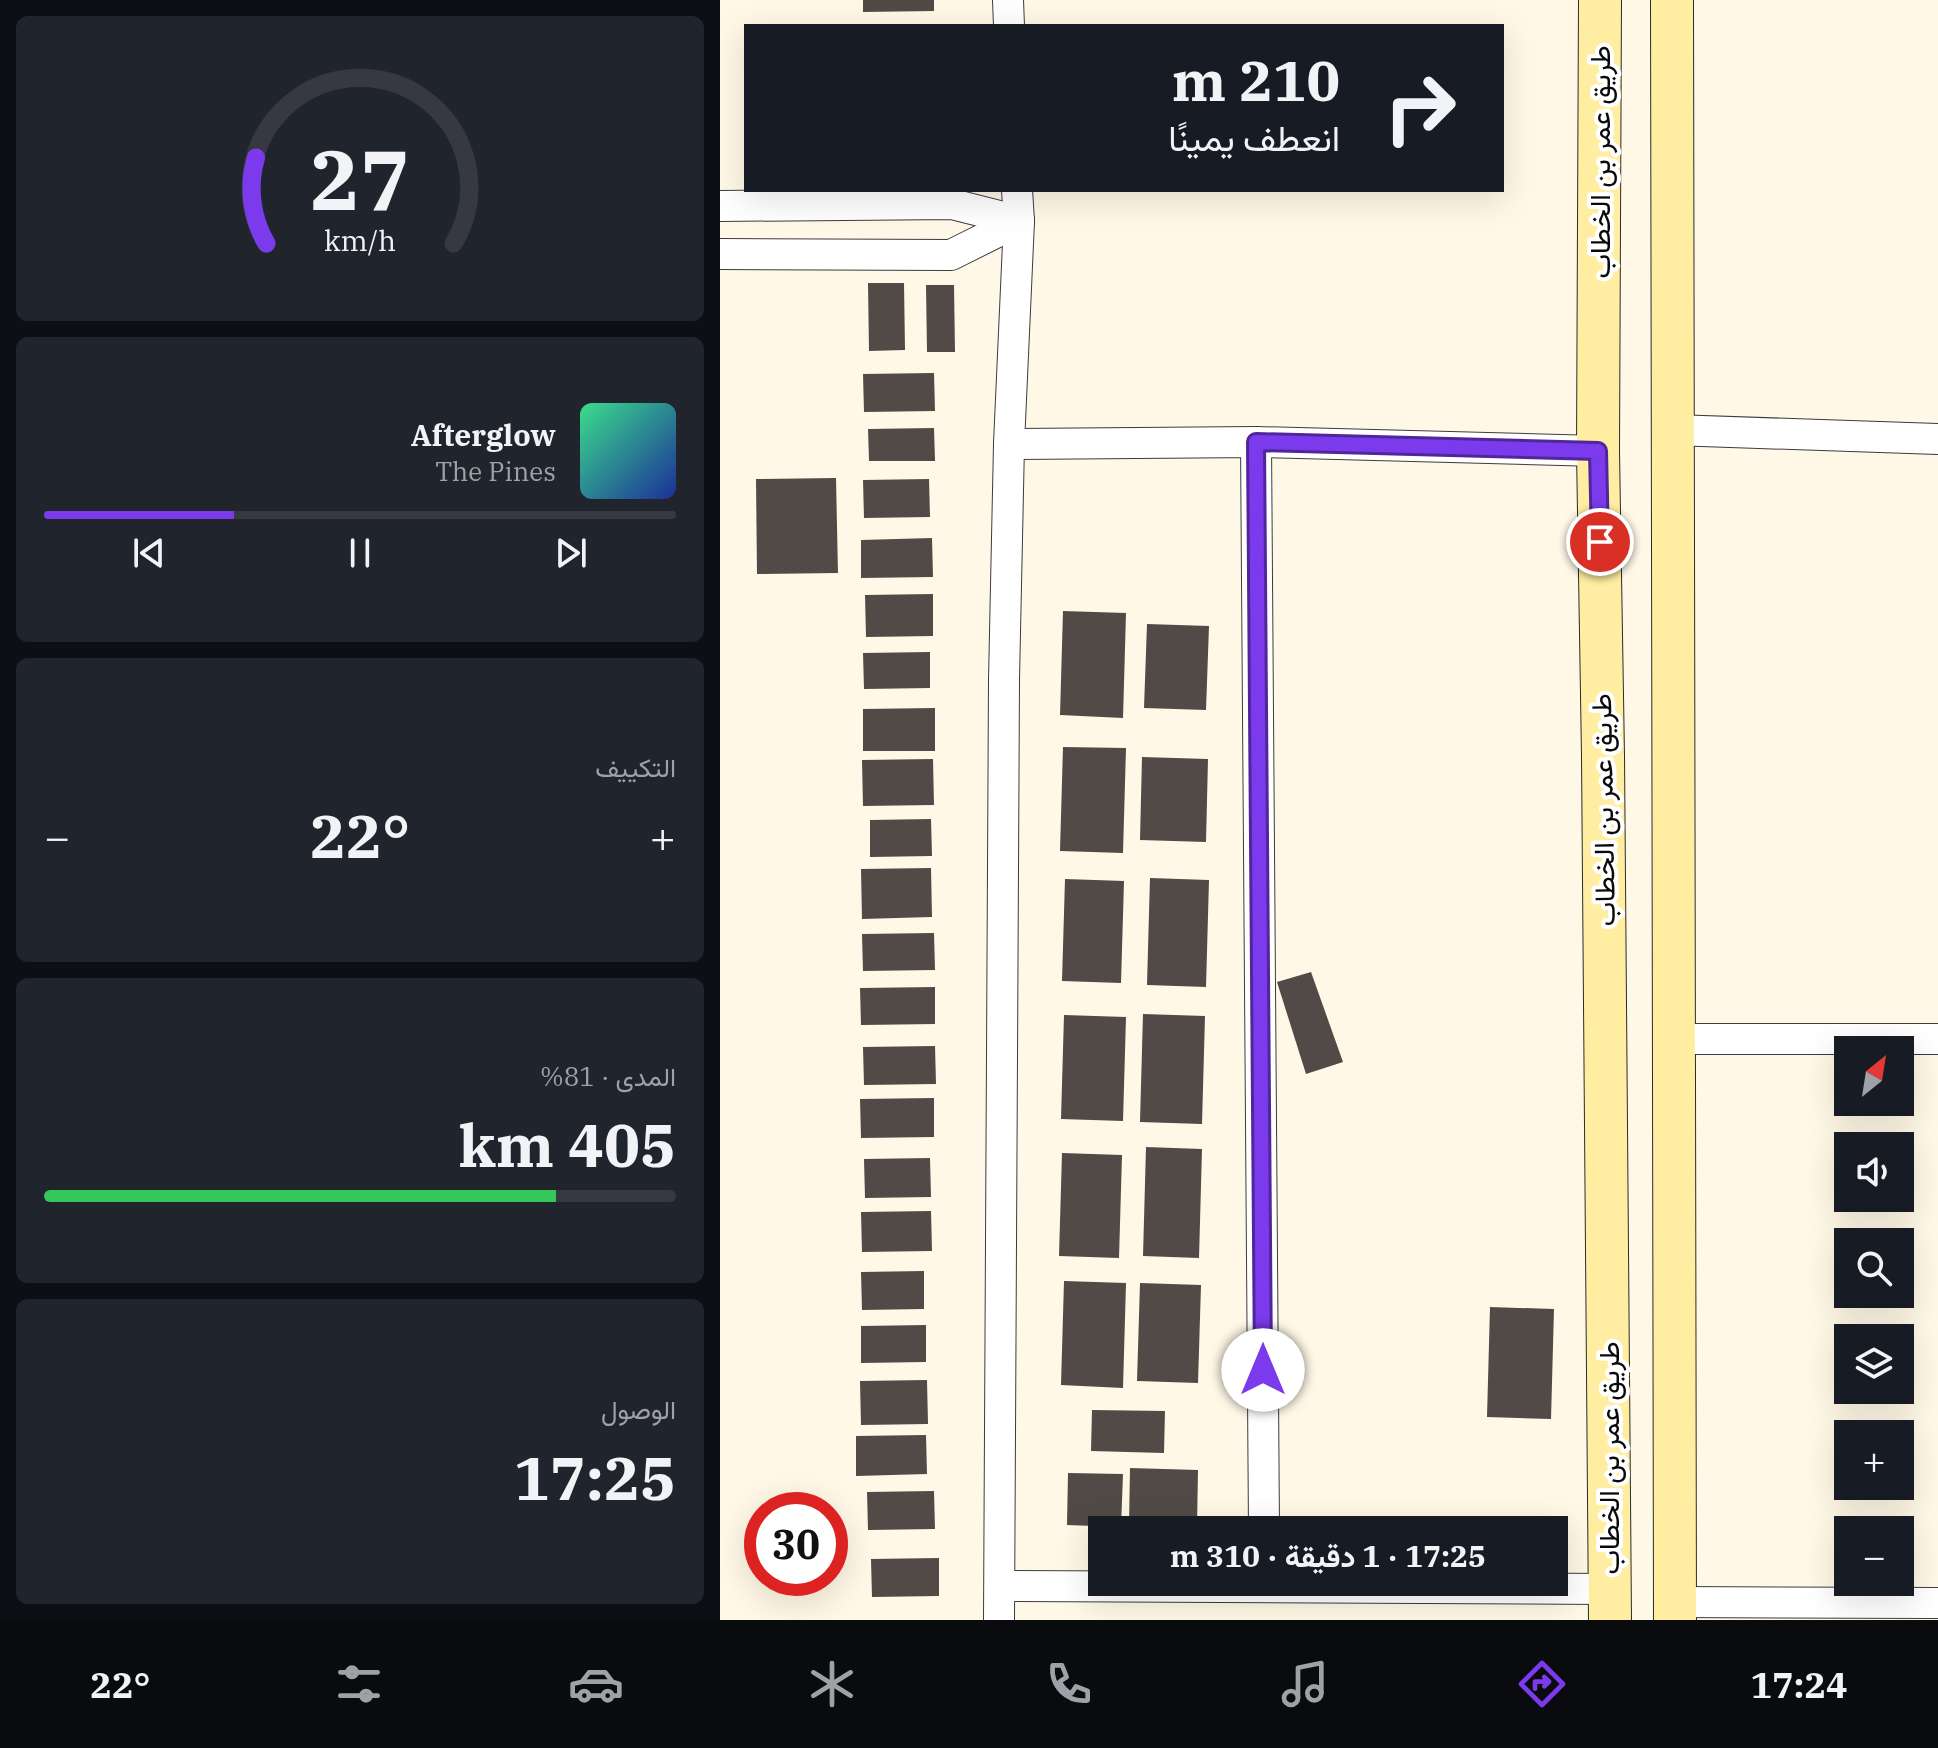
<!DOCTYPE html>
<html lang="ar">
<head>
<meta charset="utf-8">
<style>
	:root { --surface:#171b24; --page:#20242c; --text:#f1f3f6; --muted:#9ea1a6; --line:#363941; --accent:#7c3aed }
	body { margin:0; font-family:"IBM Plex Serif",Vazirmatn,serif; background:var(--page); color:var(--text); direction:rtl; height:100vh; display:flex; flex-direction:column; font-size:30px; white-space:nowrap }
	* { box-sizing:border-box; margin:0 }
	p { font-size:26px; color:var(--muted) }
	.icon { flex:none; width:44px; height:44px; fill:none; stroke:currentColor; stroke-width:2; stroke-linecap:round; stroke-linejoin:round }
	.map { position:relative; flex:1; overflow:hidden; direction:ltr }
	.panel { display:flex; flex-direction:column; gap:16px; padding:16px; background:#0d0f14; width:720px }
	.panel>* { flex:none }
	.guide { position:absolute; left:24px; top:24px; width:760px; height:168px; border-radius:0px; box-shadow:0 8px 32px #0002; direction:rtl; background:#171b24; color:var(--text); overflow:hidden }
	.needle { width:52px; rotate:30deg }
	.buttons { position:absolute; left:1114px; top:1036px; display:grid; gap:16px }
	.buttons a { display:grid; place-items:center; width:80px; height:80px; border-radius:0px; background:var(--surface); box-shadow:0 8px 32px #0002; font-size:40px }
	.speed { position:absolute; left:24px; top:1492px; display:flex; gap:16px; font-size:40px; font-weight:700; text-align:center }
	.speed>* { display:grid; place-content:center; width:104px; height:104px; border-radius:50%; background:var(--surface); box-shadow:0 8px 32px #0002; line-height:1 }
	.speed .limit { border:12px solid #d22; background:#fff; color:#111 }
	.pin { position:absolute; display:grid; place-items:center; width:68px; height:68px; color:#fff; margin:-34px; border:4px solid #fff; border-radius:50%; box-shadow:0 2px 8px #0007 }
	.me { position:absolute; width:88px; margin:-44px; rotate:0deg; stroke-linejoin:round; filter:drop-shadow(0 0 6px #0008) }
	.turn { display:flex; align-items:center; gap:28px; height:168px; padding:0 32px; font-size:36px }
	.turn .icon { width:104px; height:104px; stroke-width:2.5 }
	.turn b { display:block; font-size:56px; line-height:68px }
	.big { font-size:60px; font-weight:700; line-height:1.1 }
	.panel .tile { flex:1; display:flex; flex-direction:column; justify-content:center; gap:12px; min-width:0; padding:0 28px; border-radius:12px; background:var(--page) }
	.panel .dial { align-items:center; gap:0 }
	.dial svg { height:208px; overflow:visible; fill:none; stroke:var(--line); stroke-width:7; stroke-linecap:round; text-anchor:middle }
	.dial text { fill:var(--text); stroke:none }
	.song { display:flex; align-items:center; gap:24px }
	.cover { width:96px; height:96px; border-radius:12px; background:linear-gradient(135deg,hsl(150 70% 55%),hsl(230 70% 35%)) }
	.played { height:8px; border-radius:4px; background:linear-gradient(90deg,var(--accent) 30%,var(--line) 30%) }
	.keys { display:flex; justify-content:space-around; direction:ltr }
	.heat { display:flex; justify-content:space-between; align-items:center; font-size:44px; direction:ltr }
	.charge { height:12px; border-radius:6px; background:linear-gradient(90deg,#34c759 81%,var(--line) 0) }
	.trip { position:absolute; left:368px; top:1516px; width:480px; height:80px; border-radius:0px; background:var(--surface); box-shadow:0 8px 32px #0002; font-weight:700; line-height:80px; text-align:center; direction:rtl }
	.menu { display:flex; height:128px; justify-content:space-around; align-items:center; background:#090b0e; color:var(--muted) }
	.menu .icon { width:56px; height:56px }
	.menu .current { color:var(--accent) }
	.menu b { font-size:36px; color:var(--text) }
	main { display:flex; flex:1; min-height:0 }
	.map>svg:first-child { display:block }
</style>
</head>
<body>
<main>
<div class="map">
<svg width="1218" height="1620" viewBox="0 0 1218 1620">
	<rect width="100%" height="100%" fill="#fff8e6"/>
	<g fill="#524a46">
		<polygon points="143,0 214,0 214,11 143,12"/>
		<polygon points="148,283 184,283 185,350 149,351"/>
		<polygon points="206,285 234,285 235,352 207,352"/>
		<polygon points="214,373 215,411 144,412 143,374"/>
		<polygon points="214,428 215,461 149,461 148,429"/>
		<polygon points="116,478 118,573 37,574 36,479"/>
		<polygon points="209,479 210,517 144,518 143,480"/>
		<polygon points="212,538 213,577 141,578 141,540"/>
		<polygon points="213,594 213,636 146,637 145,595"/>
		<polygon points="343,611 406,613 403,718 340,715"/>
		<polygon points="427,624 489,626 486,710 424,708"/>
		<polygon points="210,652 210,688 144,689 143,653"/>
		<polygon points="215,708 215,751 143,751 143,709"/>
		<polygon points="343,747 406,748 403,853 340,851"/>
		<polygon points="422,757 488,759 486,842 420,840"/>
		<polygon points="213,759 214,805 143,806 142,760"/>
		<polygon points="211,819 212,856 150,857 150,820"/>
		<polygon points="211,868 212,917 142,919 141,869"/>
		<polygon points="430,878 489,880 486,987 427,985"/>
		<polygon points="345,879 404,881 401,983 342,981"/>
		<polygon points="214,933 215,970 143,971 142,934"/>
		<polygon points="591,972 623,1062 586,1074 557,982"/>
		<polygon points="215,987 215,1024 141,1025 140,988"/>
		<polygon points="423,1014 485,1016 482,1124 420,1122"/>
		<polygon points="344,1015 406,1017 403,1121 341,1119"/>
		<polygon points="215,1046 216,1084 144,1085 143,1047"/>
		<polygon points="214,1098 214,1137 141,1138 140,1099"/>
		<polygon points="426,1147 482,1149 479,1258 423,1256"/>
		<polygon points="342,1153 402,1155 399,1258 339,1256"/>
		<polygon points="210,1158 211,1197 145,1198 144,1159"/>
		<polygon points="211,1211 212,1251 142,1252 141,1212"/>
		<polygon points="204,1271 204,1309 142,1310 141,1272"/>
		<polygon points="344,1281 406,1283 403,1388 341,1385"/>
		<polygon points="420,1283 481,1285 478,1383 417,1381"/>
		<polygon points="770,1307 834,1309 831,1419 767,1417"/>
		<polygon points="206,1325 206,1362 141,1363 141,1326"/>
		<polygon points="207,1380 208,1424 141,1425 140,1381"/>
		<polygon points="372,1410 445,1411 444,1453 371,1451"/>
		<polygon points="206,1435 207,1474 136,1476 136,1436"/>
		<polygon points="410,1468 478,1470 477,1527 409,1525"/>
		<polygon points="348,1473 403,1474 401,1527 347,1525"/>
		<polygon points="214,1491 215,1529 148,1530 147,1492"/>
		<polygon points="219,1558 219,1596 152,1597 151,1559"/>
	</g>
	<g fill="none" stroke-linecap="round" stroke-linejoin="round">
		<defs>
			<g id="street">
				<polyline points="288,0 289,26"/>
				<polyline points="0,206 232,204 299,221"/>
				<polyline points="0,254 231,255 299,221"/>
				<polyline points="953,430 1218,439"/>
				<polyline points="536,442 544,1530"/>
				<polyline points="289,444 536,442 878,451"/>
				<polyline points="955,1039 1218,1039"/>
				<polyline points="280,1586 890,1589"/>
				<polyline points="955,1602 1218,1603"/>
				<polyline points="279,1620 284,680 289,444 299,221 297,190"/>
			</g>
			<g id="secondary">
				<polyline points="880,0 878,451 883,756 890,1620"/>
				<polyline points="952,0 955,1620"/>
			</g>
		</defs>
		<use href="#street" stroke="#3c3c3c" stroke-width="32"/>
		<use href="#secondary" stroke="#2b2b2b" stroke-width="44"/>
		<use href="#street" stroke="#fff" stroke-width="30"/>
		<use href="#secondary" stroke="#ffeea1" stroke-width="42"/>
	</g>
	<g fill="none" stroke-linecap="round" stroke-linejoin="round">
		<defs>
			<polyline id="route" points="543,1370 536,442 878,451 880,542"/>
		</defs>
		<use href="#route" stroke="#51269a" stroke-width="20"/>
		<use href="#route" stroke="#7c3aed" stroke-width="14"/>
	</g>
	<g text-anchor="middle" stroke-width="8" stroke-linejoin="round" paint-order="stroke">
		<g font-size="28" fill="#090909" stroke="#fff">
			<text transform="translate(880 162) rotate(-90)" y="10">طريق عمر بن الخطاب</text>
			<text transform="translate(883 810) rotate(-91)" y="10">طريق عمر بن الخطاب</text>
			<text transform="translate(889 1458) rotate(-90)" y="10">طريق عمر بن الخطاب</text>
		</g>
	</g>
</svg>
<div class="buttons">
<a><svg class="needle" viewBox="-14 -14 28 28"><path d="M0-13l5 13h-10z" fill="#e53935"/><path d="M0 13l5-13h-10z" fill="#9ea1a6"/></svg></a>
<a><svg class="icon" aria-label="sound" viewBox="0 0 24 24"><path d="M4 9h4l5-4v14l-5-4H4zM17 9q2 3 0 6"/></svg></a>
<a><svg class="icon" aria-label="search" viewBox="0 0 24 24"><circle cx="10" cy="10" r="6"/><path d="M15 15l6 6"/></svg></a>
<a><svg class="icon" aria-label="layers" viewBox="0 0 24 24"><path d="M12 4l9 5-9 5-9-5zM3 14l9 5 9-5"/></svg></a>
<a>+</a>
<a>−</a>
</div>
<div class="speed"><div class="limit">30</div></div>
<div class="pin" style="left:880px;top:542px;background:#d93025"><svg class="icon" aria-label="arrive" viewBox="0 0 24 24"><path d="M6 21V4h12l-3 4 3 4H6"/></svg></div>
<svg class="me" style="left:543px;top:1370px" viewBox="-20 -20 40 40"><circle r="19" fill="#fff"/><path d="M0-13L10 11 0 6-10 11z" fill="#7c3aed"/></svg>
<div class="trip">17:25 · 1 دقيقة · 310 m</div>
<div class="guide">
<div class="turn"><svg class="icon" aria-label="right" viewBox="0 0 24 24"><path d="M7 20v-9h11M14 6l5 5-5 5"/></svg><div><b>210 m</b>انعطف يمينًا</div></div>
</div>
</div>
<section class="panel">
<div class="tile dial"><svg viewBox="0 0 100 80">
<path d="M14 69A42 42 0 1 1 86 69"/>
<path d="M14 69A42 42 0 0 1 10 36" stroke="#7c3aed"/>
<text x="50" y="56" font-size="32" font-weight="700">27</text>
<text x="50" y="72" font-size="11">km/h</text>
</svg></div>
<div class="tile">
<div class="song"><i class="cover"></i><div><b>Afterglow</b><p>The Pines</p></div></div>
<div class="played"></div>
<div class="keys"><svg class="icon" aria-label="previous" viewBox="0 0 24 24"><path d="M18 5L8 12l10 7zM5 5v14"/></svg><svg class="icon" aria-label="pause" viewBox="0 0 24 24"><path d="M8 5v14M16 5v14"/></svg><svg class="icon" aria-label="next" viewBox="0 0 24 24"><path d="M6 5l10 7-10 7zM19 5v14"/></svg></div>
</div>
<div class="tile"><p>التكييف</p>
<div class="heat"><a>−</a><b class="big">22°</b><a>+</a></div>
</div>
<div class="tile"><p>المدى · 81%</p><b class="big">405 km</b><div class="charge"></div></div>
<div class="tile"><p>الوصول</p><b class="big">17:25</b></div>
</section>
</main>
<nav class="menu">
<b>17:24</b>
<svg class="icon current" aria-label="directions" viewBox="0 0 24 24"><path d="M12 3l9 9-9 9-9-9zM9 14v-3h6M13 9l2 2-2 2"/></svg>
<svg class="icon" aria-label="music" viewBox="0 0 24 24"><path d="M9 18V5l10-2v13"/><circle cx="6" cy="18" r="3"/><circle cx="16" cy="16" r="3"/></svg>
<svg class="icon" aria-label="phone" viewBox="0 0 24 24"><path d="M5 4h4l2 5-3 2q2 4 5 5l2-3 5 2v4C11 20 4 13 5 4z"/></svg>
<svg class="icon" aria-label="climate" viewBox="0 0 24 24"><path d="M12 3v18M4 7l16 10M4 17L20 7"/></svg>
<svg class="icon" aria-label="car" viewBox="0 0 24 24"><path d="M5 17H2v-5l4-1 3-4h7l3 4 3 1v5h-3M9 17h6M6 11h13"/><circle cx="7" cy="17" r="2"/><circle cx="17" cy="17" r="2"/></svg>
<svg class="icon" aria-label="filters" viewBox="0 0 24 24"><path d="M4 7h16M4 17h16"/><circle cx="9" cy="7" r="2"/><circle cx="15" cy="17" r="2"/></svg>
<b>22°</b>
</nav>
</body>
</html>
